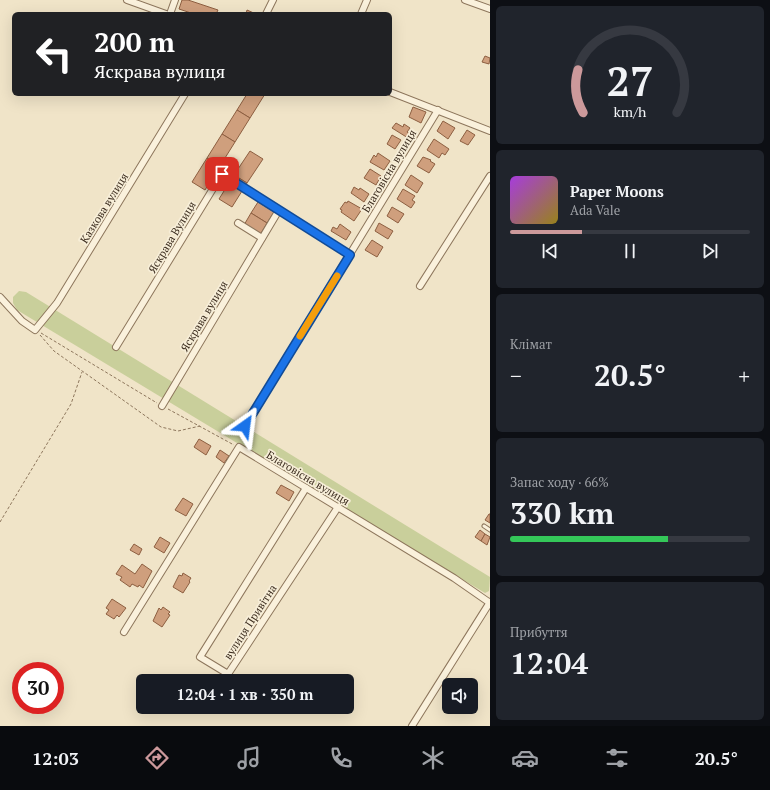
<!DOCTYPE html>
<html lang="uk">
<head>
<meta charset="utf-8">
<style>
	:root { --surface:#171b24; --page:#20242c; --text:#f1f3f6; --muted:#9ea1a6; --line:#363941; --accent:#cc999b }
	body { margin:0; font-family:"PT Serif",serif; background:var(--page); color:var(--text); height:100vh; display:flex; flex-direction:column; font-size:15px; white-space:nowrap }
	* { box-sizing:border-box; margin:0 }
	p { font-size:13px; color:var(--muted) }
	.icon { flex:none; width:22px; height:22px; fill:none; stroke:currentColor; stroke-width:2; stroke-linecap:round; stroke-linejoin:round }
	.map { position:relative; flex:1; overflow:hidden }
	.panel { display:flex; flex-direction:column; gap:6px; padding:6px; background:#0d0f14; width:280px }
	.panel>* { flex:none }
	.top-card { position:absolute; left:12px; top:12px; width:380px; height:84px; border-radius:6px; box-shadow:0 4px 16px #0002; background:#202124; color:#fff; overflow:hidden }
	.fabs { position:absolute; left:442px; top:678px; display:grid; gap:8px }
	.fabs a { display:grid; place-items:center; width:36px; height:36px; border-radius:6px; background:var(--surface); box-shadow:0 4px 16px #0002; font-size:20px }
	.speed { position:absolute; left:12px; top:662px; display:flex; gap:8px; font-size:20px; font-weight:700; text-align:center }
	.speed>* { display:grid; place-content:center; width:52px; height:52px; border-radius:50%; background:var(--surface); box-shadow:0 4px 16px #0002; line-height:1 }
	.speed .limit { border:6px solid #d22; background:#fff; color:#111 }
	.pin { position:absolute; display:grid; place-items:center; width:34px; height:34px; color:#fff; margin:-17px; border-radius:8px; box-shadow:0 2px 6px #0006 }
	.me { position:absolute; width:44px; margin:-22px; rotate:31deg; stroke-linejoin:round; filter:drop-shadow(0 0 3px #0008) }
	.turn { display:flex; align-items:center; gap:14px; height:84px; padding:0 16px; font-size:18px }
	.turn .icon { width:52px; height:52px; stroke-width:2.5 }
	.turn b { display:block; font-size:28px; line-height:34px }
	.big { font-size:30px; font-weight:700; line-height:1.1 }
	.panel .widget { flex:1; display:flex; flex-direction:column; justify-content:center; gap:6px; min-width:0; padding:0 14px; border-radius:6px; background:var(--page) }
	.panel .dial { align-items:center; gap:0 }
	.dial svg { height:104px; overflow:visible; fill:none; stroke:var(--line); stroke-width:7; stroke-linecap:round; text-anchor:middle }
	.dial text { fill:var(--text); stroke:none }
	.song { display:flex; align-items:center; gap:12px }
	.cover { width:48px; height:48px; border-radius:6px; background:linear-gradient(135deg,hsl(280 70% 55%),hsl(50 70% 35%)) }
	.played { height:4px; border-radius:2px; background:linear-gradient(90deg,var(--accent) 30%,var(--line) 30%) }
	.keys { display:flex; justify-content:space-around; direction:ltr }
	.heat { display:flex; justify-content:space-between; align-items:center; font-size:22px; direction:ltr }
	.charge { height:6px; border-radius:3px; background:linear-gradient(90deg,#34c759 66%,var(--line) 0) }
	.trip { position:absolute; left:136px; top:674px; width:218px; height:40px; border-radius:6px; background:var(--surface); box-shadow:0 4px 16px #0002; font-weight:700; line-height:40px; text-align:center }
	.tabs { display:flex; height:64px; justify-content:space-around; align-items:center; background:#090b0e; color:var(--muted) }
	.tabs .icon { width:28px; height:28px }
	.tabs .current { color:var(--accent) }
	.tabs b { font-size:18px; color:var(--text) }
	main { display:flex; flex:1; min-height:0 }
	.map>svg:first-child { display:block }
</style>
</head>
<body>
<main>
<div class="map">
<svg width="490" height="726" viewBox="0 0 490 726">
	<rect width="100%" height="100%" fill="#f0e4c8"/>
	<polygon fill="#c9cf9b" points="19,291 26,292 490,577 489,591 485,593 17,310 13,303 13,297"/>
	<g fill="#cf9f7d" stroke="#8d5f41">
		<polygon points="182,0 188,0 218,10 216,14 194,14 179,9"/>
		<polygon points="247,10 256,14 246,14"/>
		<polygon points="485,56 490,58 489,64 482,62"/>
		<polygon points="247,94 265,94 250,118 237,110"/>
		<polygon points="413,107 426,112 421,123 409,117"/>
		<polygon points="237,110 250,118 235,142 222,134"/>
		<polygon points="443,121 455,128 448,139 437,131"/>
		<polygon points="396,123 403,127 404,124 410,128 407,132 410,134 408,138 392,128"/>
		<polygon points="467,130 475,135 468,145 460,141"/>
		<polygon points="222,134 235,142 220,166 207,158"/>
		<polygon points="392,135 401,140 395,149 387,144"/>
		<polygon points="434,139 449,149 445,155 442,153 439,158 427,150"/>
		<polygon points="250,151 263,159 247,183 234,175"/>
		<polygon points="378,153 390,161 384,170 370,162 374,155 376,157"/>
		<polygon points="423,157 431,160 430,161 435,164 429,173 417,166"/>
		<polygon points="207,158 220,166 205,190 192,182"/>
		<polygon points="370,169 381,176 376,185 364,178"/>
		<polygon points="234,175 247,183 232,207 219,199"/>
		<polygon points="411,175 423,183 417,193 405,185"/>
		<polygon points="354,187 359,190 360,188 369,194 364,202 351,193"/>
		<polygon points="403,189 415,196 412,200 415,202 411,208 397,199"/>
		<polygon points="348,201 362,209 354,221 341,212 342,210 340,209 345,202 347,203"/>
		<polygon points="258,202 274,212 267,223 251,213"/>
		<polygon points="392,207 404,214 398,223 387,216"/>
		<polygon points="251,213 267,223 260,235 244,225"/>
		<polygon points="379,223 393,231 388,239 375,231"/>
		<polygon points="340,224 351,232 346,240 331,231 333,227 337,229"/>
		<polygon points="372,240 383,247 377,257 365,250"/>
		<polygon points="199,439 211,446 206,455 194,447"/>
		<polygon points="220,450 229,456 224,463 216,457"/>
		<polygon points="281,485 294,492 289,501 276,493"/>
		<polygon points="183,498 193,504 186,516 175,510"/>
		<polygon points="489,514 490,514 490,523 485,520"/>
		<polygon points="480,530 485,534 481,541 475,537"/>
		<polygon points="485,534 490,537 487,545 481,541"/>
		<polygon points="160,537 170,543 164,553 154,547"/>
		<polygon points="134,544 142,549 139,555 130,550"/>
		<polygon points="142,564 152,571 143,588 139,585 138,587 132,584 130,587 120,580 122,577 116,574 122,565 135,574"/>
		<polygon points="183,573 191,578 189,581 190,582 183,593 173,587 179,575 182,576"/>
		<polygon points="112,599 126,608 119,617 117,615 114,619 106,614 109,610 106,608"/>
		<polygon points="163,607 170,612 168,614 170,615 162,627 153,621 159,608 161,610"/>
	</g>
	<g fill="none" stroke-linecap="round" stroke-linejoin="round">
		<defs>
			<polyline id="service" points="484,526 490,530"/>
			<g id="minor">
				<polyline points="127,0 166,14"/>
				<polyline points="465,0 490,9"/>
				<polyline points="170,14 175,0"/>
				<polyline points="266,14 273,0"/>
				<polyline points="361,14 367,0"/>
				<polyline points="390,92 490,131"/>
				<polyline points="238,223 262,238"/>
				<polyline points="420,286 490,176"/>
				<polyline points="0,297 22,321 35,330 57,303 185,94"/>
				<polyline points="116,347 222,174 350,255"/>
				<polyline points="162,406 279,210"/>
				<polyline points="245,426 438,110"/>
				<polyline points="306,488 200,657 228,674 338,507"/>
				<polyline points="124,632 239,447 454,578 490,603"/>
				<polyline points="412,726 490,602"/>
			</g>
		</defs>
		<use href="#service" stroke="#8d765c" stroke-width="5"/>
		<use href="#minor" stroke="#8d765c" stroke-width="8"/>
		<g stroke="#8d765c" stroke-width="1" stroke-dasharray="3 2" stroke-linecap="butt">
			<polyline points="41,333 157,403"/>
			<polyline points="40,335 54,351 161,427 178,431 200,426"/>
			<polyline points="168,409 234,445"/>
			<polyline points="0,522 71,404 82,372"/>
		</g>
		<use href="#service" stroke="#faf1dc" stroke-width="3"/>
		<use href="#minor" stroke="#faf1dc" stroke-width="6"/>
	</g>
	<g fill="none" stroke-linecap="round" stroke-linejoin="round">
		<defs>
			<polyline id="route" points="222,174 350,255 245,426"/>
		</defs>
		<use href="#route" stroke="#114b97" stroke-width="10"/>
		<use href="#route" stroke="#1a73e8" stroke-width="7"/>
		<polyline stroke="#f59e0b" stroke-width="7" points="300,336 337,276"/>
	</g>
	<g text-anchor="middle" stroke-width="3.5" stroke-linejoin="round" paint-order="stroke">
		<g font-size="11" fill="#3d2e20" stroke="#f7eed8">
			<text transform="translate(389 171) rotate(-59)" y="4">Благовісна вулиця</text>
			<text transform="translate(104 208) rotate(-58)" y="4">Казкова вулиця</text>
			<text transform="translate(172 237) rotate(-59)" y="4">Яскрава Вулиця</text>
			<text transform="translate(204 316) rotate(-59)" y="4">Яскрава вулиця</text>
			<text transform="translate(308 478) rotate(31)" y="4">Благовісна вулиця</text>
			<text transform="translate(250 622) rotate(-57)" y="4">вулиця Привітна</text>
		</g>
	</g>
</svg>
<div class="fabs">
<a><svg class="icon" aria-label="sound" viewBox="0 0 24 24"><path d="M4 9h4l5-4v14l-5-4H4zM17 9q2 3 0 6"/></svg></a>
</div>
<div class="speed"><div class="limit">30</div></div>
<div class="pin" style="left:222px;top:174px;background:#d93025"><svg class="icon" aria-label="arrive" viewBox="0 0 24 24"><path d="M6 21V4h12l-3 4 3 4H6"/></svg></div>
<svg class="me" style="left:245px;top:426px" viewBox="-20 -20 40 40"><path d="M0-17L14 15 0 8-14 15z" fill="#1a73e8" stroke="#fff" stroke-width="4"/></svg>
<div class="trip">12:04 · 1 хв · 350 m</div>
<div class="top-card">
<div class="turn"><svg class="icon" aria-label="left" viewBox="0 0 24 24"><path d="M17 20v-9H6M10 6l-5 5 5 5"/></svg><div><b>200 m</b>Яскрава вулиця</div></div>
</div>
</div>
<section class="panel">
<div class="widget dial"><svg viewBox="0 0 100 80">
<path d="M14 69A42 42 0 1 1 86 69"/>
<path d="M14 69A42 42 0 0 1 10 36" stroke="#cc999b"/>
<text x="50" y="56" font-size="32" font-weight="700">27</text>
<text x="50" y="72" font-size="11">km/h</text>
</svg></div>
<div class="widget">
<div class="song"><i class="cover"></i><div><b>Paper Moons</b><p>Ada Vale</p></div></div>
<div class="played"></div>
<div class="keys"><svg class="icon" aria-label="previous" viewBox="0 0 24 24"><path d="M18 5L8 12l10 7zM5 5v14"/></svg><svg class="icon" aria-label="pause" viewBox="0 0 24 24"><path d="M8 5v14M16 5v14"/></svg><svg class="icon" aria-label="next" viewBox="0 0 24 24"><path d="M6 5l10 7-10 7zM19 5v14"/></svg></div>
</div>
<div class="widget"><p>Клімат</p>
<div class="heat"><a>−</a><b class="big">20.5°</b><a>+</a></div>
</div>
<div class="widget"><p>Запас ходу · 66%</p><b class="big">330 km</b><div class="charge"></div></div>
<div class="widget"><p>Прибуття</p><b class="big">12:04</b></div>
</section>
</main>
<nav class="tabs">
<b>12:03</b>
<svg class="icon current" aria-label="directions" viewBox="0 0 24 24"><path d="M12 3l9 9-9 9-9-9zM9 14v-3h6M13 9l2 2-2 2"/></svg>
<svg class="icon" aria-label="music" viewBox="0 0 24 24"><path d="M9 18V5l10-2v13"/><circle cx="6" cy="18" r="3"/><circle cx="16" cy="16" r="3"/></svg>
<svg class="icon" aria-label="phone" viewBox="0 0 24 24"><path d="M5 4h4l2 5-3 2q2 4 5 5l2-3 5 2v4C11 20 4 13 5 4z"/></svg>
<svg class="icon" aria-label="climate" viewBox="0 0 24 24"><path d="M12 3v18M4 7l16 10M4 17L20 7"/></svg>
<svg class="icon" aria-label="car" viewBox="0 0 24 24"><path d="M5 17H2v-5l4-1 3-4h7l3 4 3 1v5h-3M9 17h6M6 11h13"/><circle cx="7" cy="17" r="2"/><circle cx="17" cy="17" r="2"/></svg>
<svg class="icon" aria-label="filters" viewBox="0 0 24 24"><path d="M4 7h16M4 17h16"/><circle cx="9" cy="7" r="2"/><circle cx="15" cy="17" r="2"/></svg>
<b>20.5°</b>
</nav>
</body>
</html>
